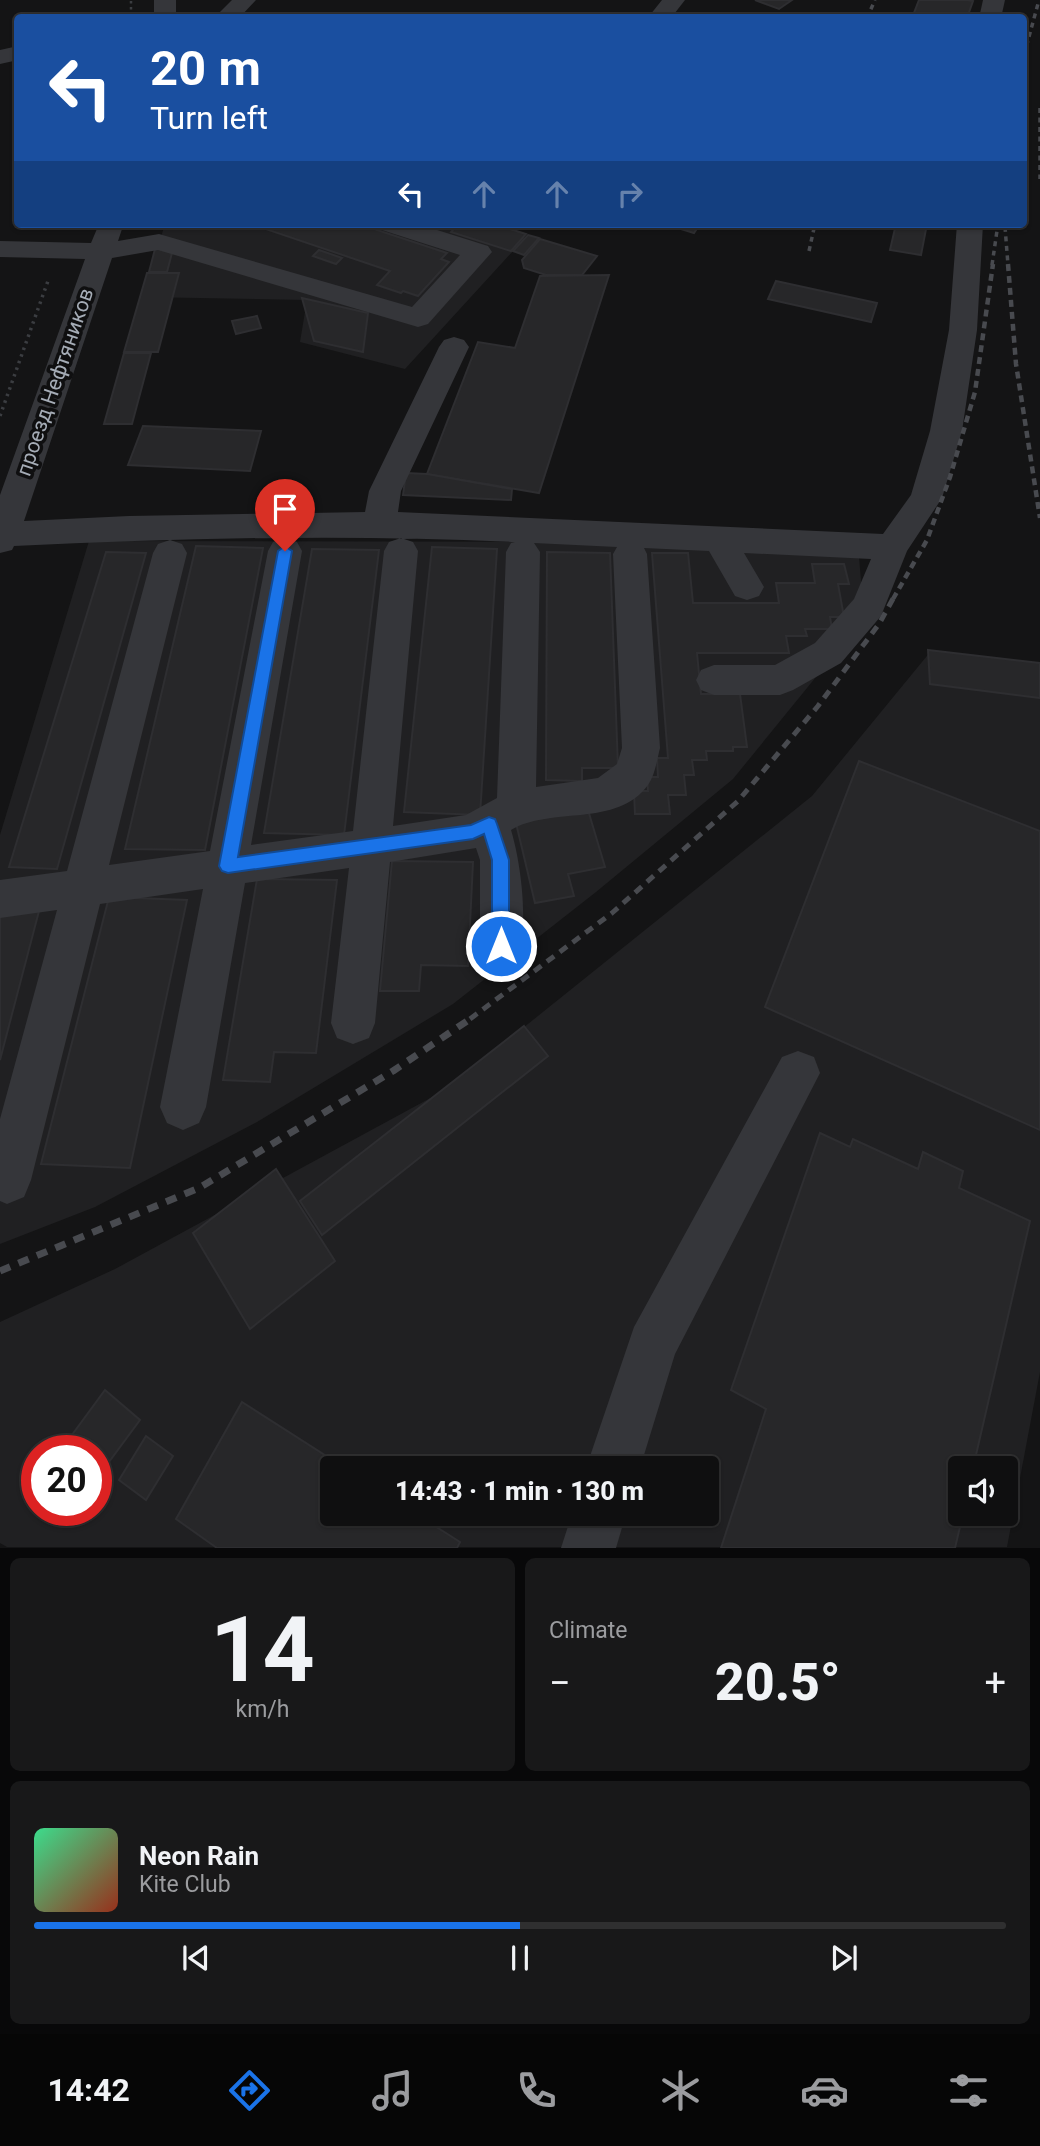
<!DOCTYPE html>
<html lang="en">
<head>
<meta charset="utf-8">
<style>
	:root { --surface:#0f0f10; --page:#181819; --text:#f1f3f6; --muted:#9b9c9f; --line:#2f2f30; --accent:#1a73e8 }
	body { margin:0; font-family:Roboto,sans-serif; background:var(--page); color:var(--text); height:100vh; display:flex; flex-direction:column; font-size:26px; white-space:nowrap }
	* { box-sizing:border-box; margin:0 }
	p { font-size:23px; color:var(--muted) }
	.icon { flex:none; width:38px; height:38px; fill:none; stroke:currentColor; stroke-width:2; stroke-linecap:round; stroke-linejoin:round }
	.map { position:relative; height:1548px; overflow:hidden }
	.panel { display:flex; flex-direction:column; gap:10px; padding:10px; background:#080809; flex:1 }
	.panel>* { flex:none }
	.guide { position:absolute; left:14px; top:14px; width:1013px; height:214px; border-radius:7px; box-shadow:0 2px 5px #0004,0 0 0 2px var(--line); background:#1a4fa0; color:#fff; overflow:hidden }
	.tools { position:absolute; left:948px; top:1456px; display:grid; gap:14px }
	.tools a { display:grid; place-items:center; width:70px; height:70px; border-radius:7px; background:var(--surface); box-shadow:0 2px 5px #0004,0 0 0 2px var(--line); font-size:35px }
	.speed { position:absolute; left:21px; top:1435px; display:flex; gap:14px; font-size:35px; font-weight:700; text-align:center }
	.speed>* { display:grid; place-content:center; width:91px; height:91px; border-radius:50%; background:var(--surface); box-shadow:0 2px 5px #0004,0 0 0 2px var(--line); line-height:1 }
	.speed .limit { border:10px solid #d22; background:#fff; color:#111 }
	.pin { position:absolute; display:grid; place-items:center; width:60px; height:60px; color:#fff; margin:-72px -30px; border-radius:50% 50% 50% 0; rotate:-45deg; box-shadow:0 0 7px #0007 }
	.pin .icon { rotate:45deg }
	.me { position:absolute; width:77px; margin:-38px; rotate:0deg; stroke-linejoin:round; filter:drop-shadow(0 0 5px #0008) }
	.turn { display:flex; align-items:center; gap:24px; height:147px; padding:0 21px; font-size:32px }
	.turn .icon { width:91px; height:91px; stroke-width:2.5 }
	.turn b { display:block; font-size:49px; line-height:60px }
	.lanes { display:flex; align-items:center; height:66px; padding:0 21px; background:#0003; justify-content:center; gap:35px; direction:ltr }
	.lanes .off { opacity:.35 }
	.big { font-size:52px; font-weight:800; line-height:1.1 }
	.panel .widget { flex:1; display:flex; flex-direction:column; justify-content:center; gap:10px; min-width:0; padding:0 24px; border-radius:10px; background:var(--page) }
	.panel .dial { align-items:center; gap:0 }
	.dial b { font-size:91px; line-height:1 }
	.song { display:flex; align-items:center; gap:21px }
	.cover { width:84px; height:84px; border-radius:10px; background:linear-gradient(135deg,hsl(150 70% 55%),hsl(10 70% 35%)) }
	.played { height:7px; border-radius:4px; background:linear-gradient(90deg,var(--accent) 50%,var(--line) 50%) }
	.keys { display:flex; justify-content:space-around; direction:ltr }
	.heat { display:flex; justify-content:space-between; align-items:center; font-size:38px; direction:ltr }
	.panel .tiles { flex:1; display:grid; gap:10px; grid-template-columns:1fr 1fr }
	.widget:last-child { grid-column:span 2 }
	.trip { position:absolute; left:320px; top:1456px; width:399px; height:70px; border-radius:7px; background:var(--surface); box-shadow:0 2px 5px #0004,0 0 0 2px var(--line); font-weight:800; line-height:70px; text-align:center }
	.dock { display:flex; height:112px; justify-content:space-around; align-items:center; background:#060606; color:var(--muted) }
	.dock .icon { width:49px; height:49px }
	.dock .selected { color:var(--accent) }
	.dock b { font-size:32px; color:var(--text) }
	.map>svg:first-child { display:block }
</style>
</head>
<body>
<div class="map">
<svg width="1040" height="1548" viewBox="0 0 1040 1548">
	<rect width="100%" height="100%" fill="#141415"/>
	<g fill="#202022" fill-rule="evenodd">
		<polygon points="165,224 482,224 525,238 405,369 300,342 307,300 142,297"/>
		<polygon points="89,541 642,542 859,557 864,618 733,779 596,892 453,1004 257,1122 95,1207 0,1244 0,835"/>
		<path d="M931,651l109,14v707l-33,175h-1000l-7,-4v-221l115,-53 332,-180 365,-293zM37,1451h59v59h-59zM332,1468h375v46h-375zM961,1468h45v46h-45z"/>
	</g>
	<g fill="#272729" stroke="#2e2e31" stroke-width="2">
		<polygon points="755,0 792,0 779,9"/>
		<polygon points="919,0 967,0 973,1 967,18 912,18"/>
		<polygon points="251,224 359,224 447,253 441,259 449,262 418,296 403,291 401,293 377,285 390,271"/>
		<polygon points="458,224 494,224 526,234 511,251 451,232"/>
		<polygon points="665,224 700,224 694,233"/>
		<polygon points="896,224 927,224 921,255 890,250"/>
		<polygon points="528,235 539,238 524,255 513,251"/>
		<polygon points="540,239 597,256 582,275 546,275 524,268 522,260"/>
		<polygon points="155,249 173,249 167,272 149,272"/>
		<polygon points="319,250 342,258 336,264 313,256"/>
		<polygon points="147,273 179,273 158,352 124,352"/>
		<polygon points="609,275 539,493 427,474 478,342 515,348 540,276"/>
		<polygon points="776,281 877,303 871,322 768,299"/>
		<polygon points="302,298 368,313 363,352 314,341"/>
		<polygon points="257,316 261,328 236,334 232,321"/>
		<polygon points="124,353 151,353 132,424 104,424"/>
		<polygon points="143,426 261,431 250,471 128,465"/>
		<polygon points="406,473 427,474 512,489 511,500 403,495"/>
		<polygon points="196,546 263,548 205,850 125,849"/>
		<polygon points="432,547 497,549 480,815 404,812"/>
		<polygon points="312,549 379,550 344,835 264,833"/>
		<polygon points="106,552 146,553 57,869 9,867"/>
		<polygon points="547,552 610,553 618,768 582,768 582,781 546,780"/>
		<polygon points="652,553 688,553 693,603 779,603 776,583 815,583 812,564 844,564 849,584 838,584 844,617 830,617 832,629 805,629 807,636 786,636 789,653 697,653 701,694 740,694 747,747 733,747 733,751 706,751 707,760 692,760 694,775 684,775 686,795 668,795 670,814 635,814 634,791 648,791 647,777 658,777 657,758 668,758"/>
		<polygon points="928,650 1040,663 1040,698 930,684"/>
		<polygon points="859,761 1040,831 1040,1130 765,1007"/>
		<polygon points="588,810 605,867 568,874 574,896 535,903 516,823"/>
		<polygon points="392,861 473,862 468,966 421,965 419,991 380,991"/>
		<polygon points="257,879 337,880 316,1053 274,1052 270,1082 223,1080"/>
		<polygon points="109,897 187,900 130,1168 41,1164"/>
		<polygon points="0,911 39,911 0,1060"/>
		<polygon points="524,1026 548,1056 322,1235 300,1201"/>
		<polygon points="820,1133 850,1147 853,1139 918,1169 923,1152 963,1171 959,1188 1030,1221 973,1468 961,1468 963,1514 955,1548 721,1548 766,1409 731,1390"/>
		<polygon points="276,1169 335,1261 250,1329 193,1233"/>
		<polygon points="105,1390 140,1420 100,1474 96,1471 96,1451 75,1451 66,1443"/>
		<polygon points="242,1402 345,1468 332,1468 332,1514 416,1514 460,1542 457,1548 217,1548 176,1519"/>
		<polygon points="146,1436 173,1456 146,1500 119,1480"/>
	</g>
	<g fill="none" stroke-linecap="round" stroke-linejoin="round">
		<polyline stroke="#3b3d41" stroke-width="2.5" stroke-dasharray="2.5 3.5" stroke-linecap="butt" points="131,1 131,18"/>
		<polyline stroke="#3b3d41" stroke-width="3.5" stroke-dasharray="2.5 4.5" stroke-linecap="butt" points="0,416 49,278"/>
		<g fill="#35363a" fill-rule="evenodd">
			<rect x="154" y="0" width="22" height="18"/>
			<polygon points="232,0 256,0 239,18 214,18"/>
			<polygon points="662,0 685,0 671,18 652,18 650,15"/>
			<polygon points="983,0 1005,0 1001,18 979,18"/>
			<polygon points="18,46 18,60 0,64 0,50"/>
			<path d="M99,224h20l3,5 -4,12 41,-7 253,73 48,-52 -78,-25 -4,-6h40l70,22 4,6 -64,72 -10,3 -260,-77 -46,8 -88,263 105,-5 236,-4 4,-21 70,-144 5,-7 10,-3 10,3 5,7 -68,144 -3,21 485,22 28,-39 19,-64 19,-101 8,-106h26l-6,106 -15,101 -20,67 -35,53 -26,65 -40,47 -48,27 -13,5h-66l-13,-5 -5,-10 5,-10 13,-5h61l40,-22 39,-44 17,-40 -127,-6 20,34 -5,9 -12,4 -12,-4 -26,-45 -65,-3 3,6 13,194c-3,12 -5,27 -12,37 -31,43 -97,21 -137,45 10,33 19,99 5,130l-15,6 -15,-6 -6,-14v-86l-4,-12 -86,14 -15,161 -6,15 -16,6 -16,-6 -6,-15 18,-155 -104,15 -39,224 -7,16 -16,7 -16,-7 -7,-16 43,-218 -103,15 -69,276 -7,17 -17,7 -7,-3v-82l57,-209 -57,8v-38l67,-9 86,-318 5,-9 12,-4 12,4 5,9 -78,312 101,-14 58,-300 5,-9 12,-4 12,4 5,9 -51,294 102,-14 31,-280 5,-9 12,-4 12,4 5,9 -25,275 73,-11 31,-17 9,-246 5,-9 4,-1c-167,-8 -334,-4 -501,4l-2,4 -12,3v-58l85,-236 -85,-2v-16l91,2zM534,543l83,4 -4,7 9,194 -5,16 -19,14 -62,9 4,-235z"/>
			<polygon points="798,1051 814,1057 820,1073 675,1354 640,1468 586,1468 634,1327 782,1057"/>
			<polygon points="572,1514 626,1514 616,1548 561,1548"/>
		</g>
		<g stroke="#484a4f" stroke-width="3.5" stroke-dasharray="5 4.5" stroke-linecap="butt">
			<polyline points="867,18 875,0"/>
			<polyline points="1024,55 1039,0"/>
			<polyline points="1040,108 1040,179"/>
			<polyline points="1005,227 1008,265"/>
			<polyline points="809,251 815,224"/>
			<polyline points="992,265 998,224"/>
		</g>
		<g stroke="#484a4f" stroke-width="4.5" stroke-dasharray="7 5" stroke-linecap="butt">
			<polyline points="1008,264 1016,364 1040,518"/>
			<polyline points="893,599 927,540 950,477 975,392 993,264"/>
		</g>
		<polyline stroke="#484a4f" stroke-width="5" stroke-dasharray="9 7" stroke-linecap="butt" points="470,1019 612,913 738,801 818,706 879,624 894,597"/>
		<polyline stroke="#484a4f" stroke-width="7" stroke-dasharray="11 9" stroke-linecap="butt" points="0,1271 199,1188 393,1071 473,1017"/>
	</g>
	<polygon fill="#1a73e8" stroke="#114b97" stroke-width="2" points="285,546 292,551 238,857 471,825 489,817 495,819 497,824 509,860 509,946 507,952 501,954 495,952 492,946 492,860 484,834 473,839 228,873 222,871 219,866 278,551"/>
	<g text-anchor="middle" stroke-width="7" stroke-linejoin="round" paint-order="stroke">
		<g font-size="21" fill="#a5acb6" stroke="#0f0f10">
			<text transform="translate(55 382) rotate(-71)" y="7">проезд Нефтяников</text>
		</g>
	</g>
</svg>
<div class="tools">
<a><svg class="icon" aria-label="sound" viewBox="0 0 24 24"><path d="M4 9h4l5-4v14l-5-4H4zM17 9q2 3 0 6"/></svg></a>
</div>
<div class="speed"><div class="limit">20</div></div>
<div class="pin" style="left:285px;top:551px;background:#d93025"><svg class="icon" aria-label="arrive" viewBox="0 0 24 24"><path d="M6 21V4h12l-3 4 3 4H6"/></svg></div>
<svg class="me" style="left:501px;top:946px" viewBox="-20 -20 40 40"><circle r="17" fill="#1a73e8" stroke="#fff" stroke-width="3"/><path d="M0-11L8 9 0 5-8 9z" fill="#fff"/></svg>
<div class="trip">14:43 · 1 min · 130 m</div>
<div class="guide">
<div class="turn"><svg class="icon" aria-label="left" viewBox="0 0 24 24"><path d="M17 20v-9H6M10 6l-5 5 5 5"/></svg><div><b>20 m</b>Turn left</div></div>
<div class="lanes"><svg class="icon" aria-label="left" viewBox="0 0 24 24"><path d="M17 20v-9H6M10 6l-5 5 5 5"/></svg><svg class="icon off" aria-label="ahead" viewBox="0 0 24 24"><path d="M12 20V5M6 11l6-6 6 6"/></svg><svg class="icon off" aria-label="ahead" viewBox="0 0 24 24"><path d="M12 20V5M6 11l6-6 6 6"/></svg><svg class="icon off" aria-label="right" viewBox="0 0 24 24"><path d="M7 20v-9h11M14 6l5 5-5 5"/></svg></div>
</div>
</div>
<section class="panel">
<div class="tiles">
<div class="widget dial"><b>14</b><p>km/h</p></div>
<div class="widget"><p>Climate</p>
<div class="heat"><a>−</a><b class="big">20.5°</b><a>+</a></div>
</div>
<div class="widget">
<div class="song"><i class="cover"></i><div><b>Neon Rain</b><p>Kite Club</p></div></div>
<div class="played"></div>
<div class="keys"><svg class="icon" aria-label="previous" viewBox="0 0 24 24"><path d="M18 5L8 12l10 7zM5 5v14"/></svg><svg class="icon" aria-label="pause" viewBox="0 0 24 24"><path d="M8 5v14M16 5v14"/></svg><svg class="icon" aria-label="next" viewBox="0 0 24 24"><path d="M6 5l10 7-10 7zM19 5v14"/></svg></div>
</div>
</div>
</section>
<nav class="dock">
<b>14:42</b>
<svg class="icon selected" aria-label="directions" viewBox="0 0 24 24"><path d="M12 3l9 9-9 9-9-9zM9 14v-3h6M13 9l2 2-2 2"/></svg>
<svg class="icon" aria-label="music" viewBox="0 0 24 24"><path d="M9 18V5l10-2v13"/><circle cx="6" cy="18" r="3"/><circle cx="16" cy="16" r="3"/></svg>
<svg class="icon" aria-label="phone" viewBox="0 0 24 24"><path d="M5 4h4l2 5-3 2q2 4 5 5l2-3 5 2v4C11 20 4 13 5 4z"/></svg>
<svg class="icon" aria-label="climate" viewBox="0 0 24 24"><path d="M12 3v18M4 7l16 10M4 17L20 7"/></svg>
<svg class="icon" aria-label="car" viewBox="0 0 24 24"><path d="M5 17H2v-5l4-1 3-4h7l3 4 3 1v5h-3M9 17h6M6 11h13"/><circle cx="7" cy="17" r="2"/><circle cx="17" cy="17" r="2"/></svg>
<svg class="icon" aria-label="filters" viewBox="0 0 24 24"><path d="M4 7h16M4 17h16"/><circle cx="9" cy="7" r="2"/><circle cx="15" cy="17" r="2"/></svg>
</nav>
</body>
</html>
